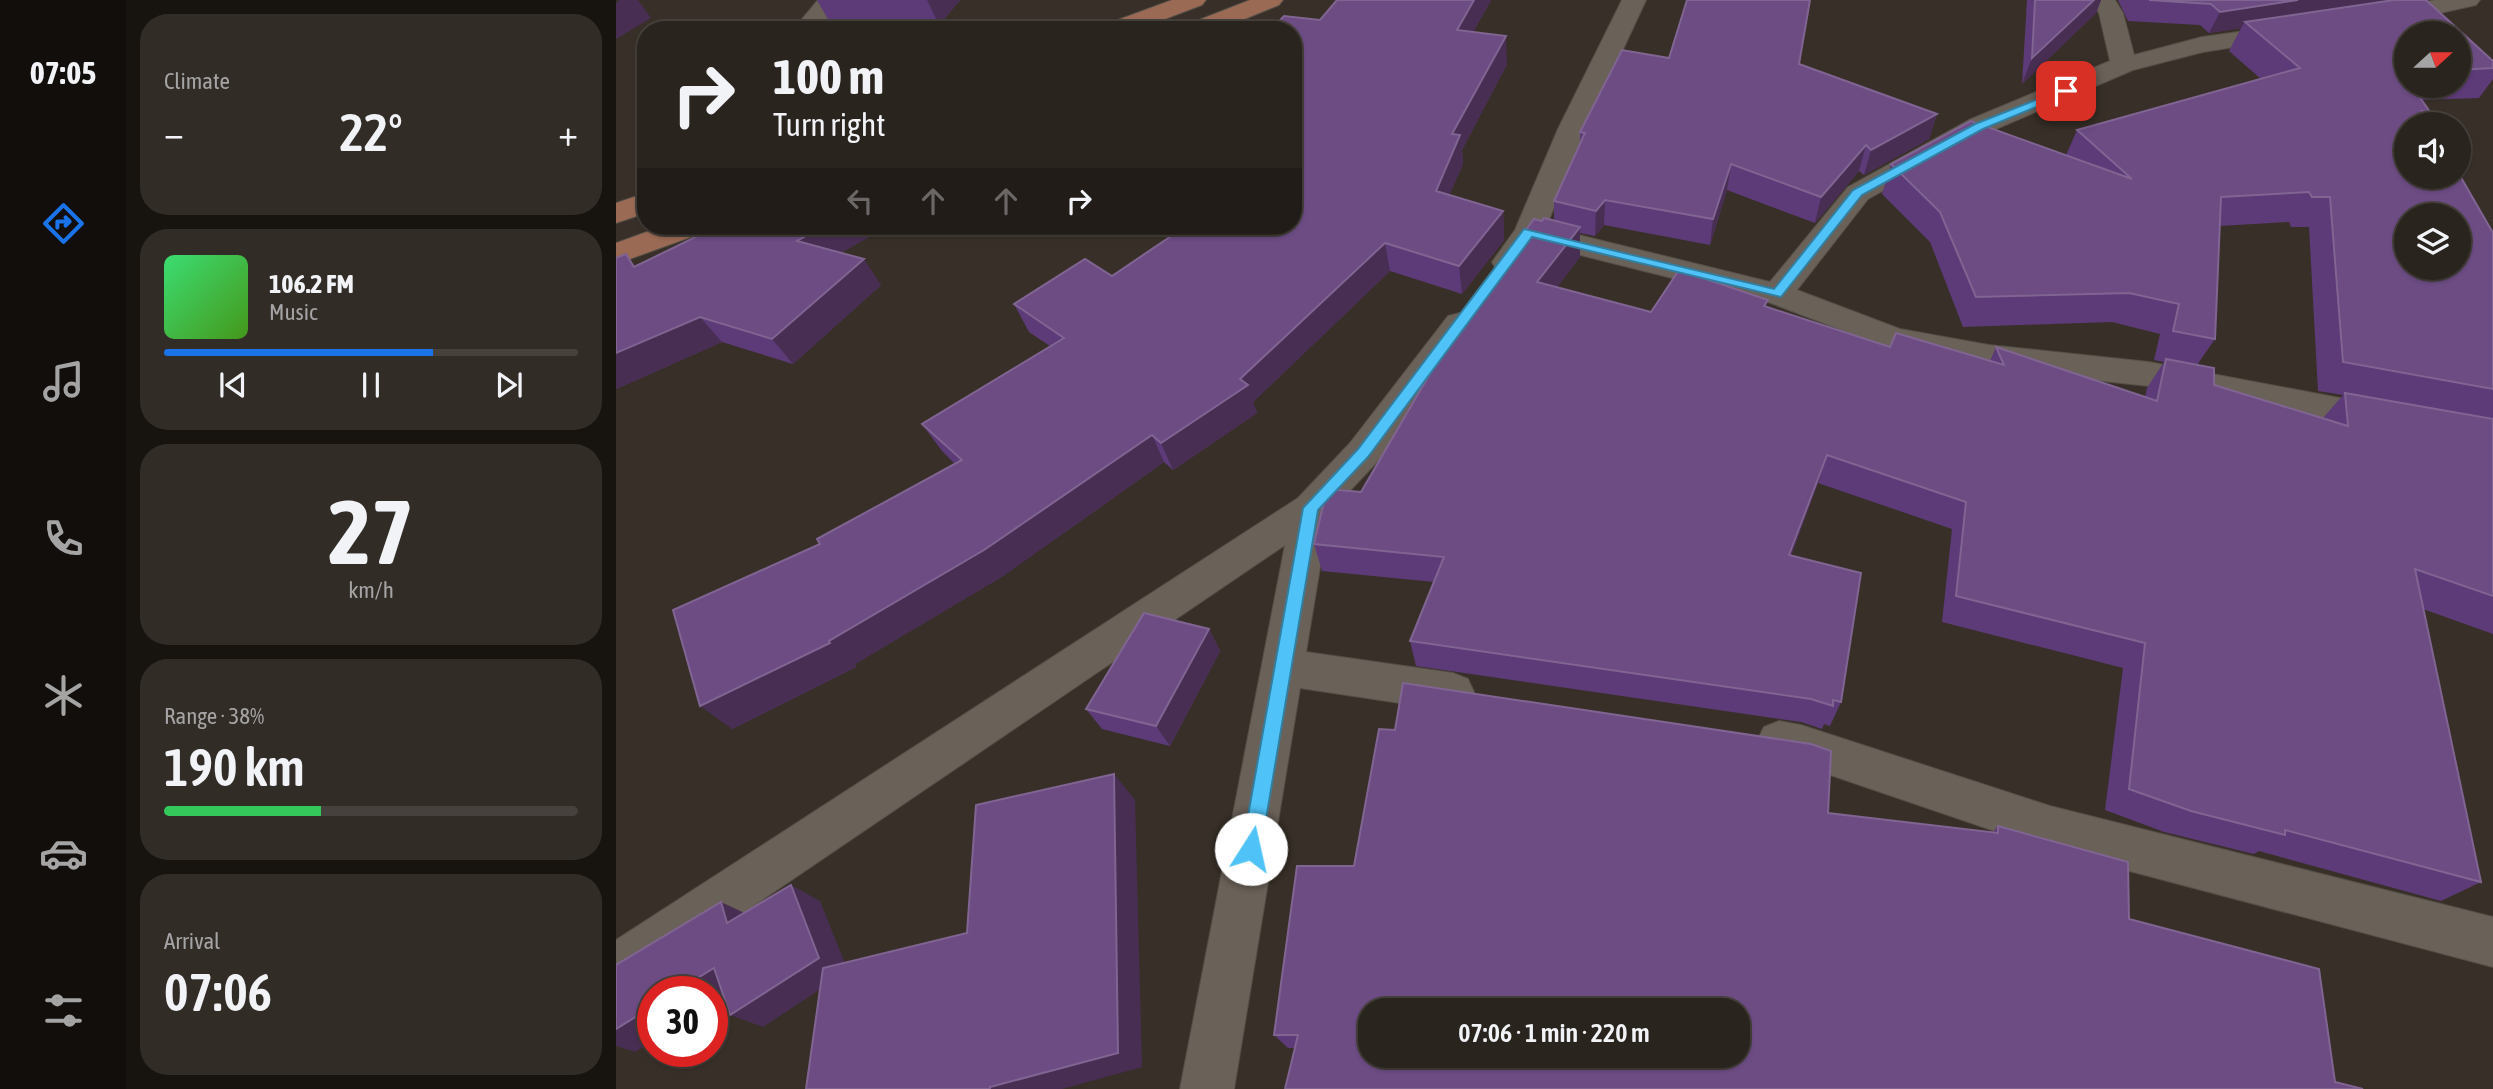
<!DOCTYPE html>
<html lang="en">
<head>
<meta charset="utf-8">
<style>
	:root { --surface:#2a241e; --page:#322c27; --text:#f1f3f6; --muted:#a5a4a4; --line:#46413c; --accent:#1a73e8 }
	body { margin:0; font-family:"Asap Condensed",sans-serif; background:var(--page); color:var(--text); height:100vh; display:flex; flex-direction:column; font-size:26px; white-space:nowrap }
	* { box-sizing:border-box; margin:0 }
	p { font-size:23px; color:var(--muted) }
	.icon { flex:none; width:38px; height:38px; fill:none; stroke:currentColor; stroke-width:2; stroke-linecap:round; stroke-linejoin:round }
	.map { position:relative; flex:1; overflow:hidden }
	.panel { display:flex; flex-direction:column; gap:14px; padding:14px; background:#171410; width:490px }
	.panel>* { flex:none }
	.top-card { position:absolute; left:21px; top:21px; width:665px; height:214px; border-radius:28px; box-shadow:0 2px 5px #0004,0 0 0 2px var(--line); background:#2a241e; color:var(--text); overflow:hidden }
	.needle { width:46px; rotate:69deg }
	.tools { position:absolute; left:1778px; top:21px; display:grid; gap:14px }
	.tools a { display:grid; place-items:center; width:77px; height:77px; border-radius:50%; background:var(--surface); box-shadow:0 2px 5px #0004,0 0 0 2px var(--line); font-size:35px }
	.speed { position:absolute; left:21px; top:976px; display:flex; gap:14px; font-size:35px; font-weight:700; text-align:center }
	.speed>* { display:grid; place-content:center; width:91px; height:91px; border-radius:50%; background:var(--surface); box-shadow:0 2px 5px #0004,0 0 0 2px var(--line); line-height:1 }
	.speed .limit { border:10px solid #d22; background:#fff; color:#111 }
	.pin { position:absolute; display:grid; place-items:center; width:60px; height:60px; color:#fff; margin:-30px; border-radius:14px; box-shadow:0 4px 10px #0006 }
	.me { position:absolute; width:77px; margin:-38px; rotate:10deg; stroke-linejoin:round; filter:drop-shadow(0 0 5px #0008) }
	.turn { display:flex; align-items:center; gap:24px; height:147px; padding:0 21px; font-size:32px }
	.turn .icon { width:91px; height:91px; stroke-width:2.5 }
	.turn b { display:block; font-size:49px; line-height:60px }
	.lanes { display:flex; align-items:center; height:66px; padding:0 21px; background:#0003; justify-content:center; gap:35px; direction:ltr }
	.lanes .off { opacity:.35 }
	.big { font-size:52px; font-weight:600; line-height:1.1 }
	.panel .tile { flex:1; display:flex; flex-direction:column; justify-content:center; gap:10px; min-width:0; padding:0 24px; border-radius:28px; background:var(--page) }
	.panel .dial { align-items:center; gap:0 }
	.dial b { font-size:91px; line-height:1 }
	.song { display:flex; align-items:center; gap:21px }
	.cover { width:84px; height:84px; border-radius:10px; background:linear-gradient(135deg,hsl(140 70% 55%),hsl(100 70% 35%)) }
	.played { height:7px; border-radius:4px; background:linear-gradient(90deg,var(--accent) 65%,var(--line) 65%) }
	.keys { display:flex; justify-content:space-around; direction:ltr }
	.heat { display:flex; justify-content:space-between; align-items:center; font-size:38px; direction:ltr }
	.charge { height:10px; border-radius:5px; background:linear-gradient(90deg,#34c759 38%,var(--line) 0) }
	.trip { position:absolute; left:742px; top:998px; width:392px; height:70px; border-radius:28px; background:var(--surface); box-shadow:0 2px 5px #0004,0 0 0 2px var(--line); font-weight:600; line-height:70px; text-align:center }
	main { display:flex; flex:1; min-height:0 }
	.menu { display:flex; flex-direction:column; width:126px; justify-content:space-around; align-items:center; background:#110e0c; color:var(--muted) }
	.menu .icon { width:49px; height:49px }
	.menu .active { color:var(--accent) }
	.menu b { font-size:32px; color:var(--text) }
	.map>svg:first-child { display:block }
</style>
</head>
<body>
<main>
<nav class="menu">
<b>07:05</b>
<svg class="icon active" aria-label="directions" viewBox="0 0 24 24"><path d="M12 3l9 9-9 9-9-9zM9 14v-3h6M13 9l2 2-2 2"/></svg>
<svg class="icon" aria-label="music" viewBox="0 0 24 24"><path d="M9 18V5l10-2v13"/><circle cx="6" cy="18" r="3"/><circle cx="16" cy="16" r="3"/></svg>
<svg class="icon" aria-label="phone" viewBox="0 0 24 24"><path d="M5 4h4l2 5-3 2q2 4 5 5l2-3 5 2v4C11 20 4 13 5 4z"/></svg>
<svg class="icon" aria-label="climate" viewBox="0 0 24 24"><path d="M12 3v18M4 7l16 10M4 17L20 7"/></svg>
<svg class="icon" aria-label="car" viewBox="0 0 24 24"><path d="M5 17H2v-5l4-1 3-4h7l3 4 3 1v5h-3M9 17h6M6 11h13"/><circle cx="7" cy="17" r="2"/><circle cx="17" cy="17" r="2"/></svg>
<svg class="icon" aria-label="filters" viewBox="0 0 24 24"><path d="M4 7h16M4 17h16"/><circle cx="9" cy="7" r="2"/><circle cx="15" cy="17" r="2"/></svg>
</nav>
<section class="panel">
<div class="tile"><p>Climate</p>
<div class="heat"><a>−</a><b class="big">22°</b><a>+</a></div>
</div>
<div class="tile">
<div class="song"><i class="cover"></i><div><b>106.2 FM</b><p>Music</p></div></div>
<div class="played"></div>
<div class="keys"><svg class="icon" aria-label="previous" viewBox="0 0 24 24"><path d="M18 5L8 12l10 7zM5 5v14"/></svg><svg class="icon" aria-label="pause" viewBox="0 0 24 24"><path d="M8 5v14M16 5v14"/></svg><svg class="icon" aria-label="next" viewBox="0 0 24 24"><path d="M6 5l10 7-10 7zM19 5v14"/></svg></div>
</div>
<div class="tile dial"><b>27</b><p>km/h</p></div>
<div class="tile"><p>Range · 38%</p><b class="big">190 km</b><div class="charge"></div></div>
<div class="tile"><p>Arrival</p><b class="big">07:06</b></div>
</section>
<div class="map">
<svg width="1877" height="1089" viewBox="0 0 1877 1089">
	<rect width="100%" height="100%" fill="#383028"/>
	<g fill="none" stroke-linecap="round" stroke-linejoin="round">
		<defs>
			<g id="minor">
				<polygon points="202,0 227,0 202,30 177,30"/>
				<path d="M1006,0h24l-60,129 -40,98 224,55 78,-95 121,-67 141,-59 -11,-48 -8,-13h24l8,13 11,42 68,-18 86,-12 9,2 3,5 -3,5 -94,15 -70,18 -144,62 -121,67 -71,91 103,39 89,16 160,17 233,44 12,4 6,9 -6,9 -12,4 -233,-46 -160,-17 -95,-19 -126,-48 -232,-58c-12,16 -18,31 -40,25l-4,-7 23,-32 43,-101z"/>
				<polygon points="1819,0 1864,0 1860,5 1770,25 1761,23 1758,18 1761,13"/>
				<polygon points="844,313 856,316 860,324 856,332 760,463 713,513 690,652 837,673 852,679 858,692 852,705 837,711 684,688 618,1089 564,1089 669,545 18,987 0,994 0,940 682,498 734,443 832,316"/>
				<polygon points="1163,721 1185,725 1434,806 1877,917 1877,967 1434,850 1185,765 1148,755 1141,741 1148,727"/>
			</g>
			<g id="major">
				<polygon points="556,0 590,0 586,5 520,30 485,30 488,25"/>
				<polygon points="634,0 667,0 663,5 602,30 567,30 570,25"/>
				<polygon points="30,193 30,213 0,223 0,203"/>
				<polygon points="47,226 90,226 86,233 0,264 0,243"/>
			</g>
		</defs>
		<use href="#minor" stroke="#544e46" stroke-width="2"/>
		<use href="#major" stroke="#544e46" stroke-width="2"/>
		<use href="#minor" fill="#6a6158" fill-rule="evenodd"/>
		<use href="#major" fill="#9a6a54" fill-rule="evenodd"/>
	</g>
	<g fill="#5d3a78" fill-rule="evenodd">
		<polygon points="201,0 344,0 323,25 213,21"/>
		<polygon points="721,0 875,0 857,32 891,64 846,150 847,164 833,195 887,211 888,240 846,294 774,271 637,402 641,413 557,470 548,462 387,576 239,664 240,667 116,729 204,544 339,464 326,451 306,424 434,346 413,332 398,304 677,226 704,20"/>
		<path d="M1071,0h123l-11,64 138,50 -8,25 -65,36 -5,-4 -44,52 -88,-33 -17,55 -106,-20 -9,11 -15,-3v24l-23,30 94,25 28,-42 89,30 -2,7 124,40 6,-14 94,28 6,-14 149,50 2,-9 17,-26 -10,-2 6,-26 -48,-12 -149,5 -33,-85 -48,-48 9,-30 80,-43 95,34 11,-25 184,-51 -32,-28 12,-23 -32,5 -9,-8 -72,-4 -10,-21h269l-1,1 8,-1h32l67,61v18l-14,19 -57,2 8,12 -4,5 4,7h-24v53h53v-3l34,59v401l-70,-25 58,273 -40,19 -182,-50 -5,3 -90,-22 -59,-22 18,-142 -181,-46 10,-93 -134,-46 -27,73 70,17 -20,129 -11,24 -6,-2 -2,5 -21,-7 -385,-56 -6,-25 24,-59 -112,-11 -8,-27 13,-55 34,3 68,-118 -1,-12 106,-143 8,2 2,-3 10,2v-19l26,-56v-13l42,-82 47,8zM1790,33h53v53h-53zM1790,215h53v53h-53zM1673,222l2,5h18l9,164 25,4 -20,23 -109,-33v-17l-17,-3 18,-26 4,-113z"/>
		<polygon points="1411,0 1485,0 1480,13 1406,84"/>
		<polygon points="273,226 224,253 265,285 177,364 106,342 0,389 0,258 20,266"/>
		<polygon points="593,629 604,651 554,746 486,729 470,709"/>
		<polygon points="1212,813 1376,833 1382,826 1512,862 679,1048 672,1048 658,1035 738,866"/>
	</g>
	<g fill="#482e53">
		<polygon points="4,0 22,0 35,18 0,39 0,3"/>
		<polygon points="311,0 344,0 323,25"/>
		<polygon points="858,0 875,0 843,57 841,30"/>
		<polygon points="1478,0 1485,0 1480,13 1406,84 1416,58"/>
		<polygon points="1682,0 1771,0 1767,6 1629,22 1625,28 1593,33 1604,12"/>
		<polygon points="890,36 891,64 846,150 847,164 823,219 820,191 836,134"/>
		<polygon points="1321,114 1313,139 1248,175 1255,150"/>
		<polygon points="1250,145 1243,171 1199,223 1205,197"/>
		<polygon points="1115,164 1111,190 1094,245 1097,219"/>
		<polygon points="989,200 988,225 979,236 980,211"/>
		<polygon points="887,211 888,240 846,294 843,266"/>
		<polygon points="208,226 273,226 199,267 181,241"/>
		<polygon points="964,227 964,257 922,312 921,282"/>
		<polygon points="769,243 774,271 637,402 641,413 557,470 545,443 624,379"/>
		<polygon points="248,259 265,285 177,364 156,339"/>
		<polygon points="84,317 106,342 0,389 0,353"/>
		<polygon points="536,435 548,462 387,576 239,664 240,667 116,729 84,706 213,641"/>
		<polygon points="1211,455 1202,483 1165,582 1173,555"/>
		<polygon points="593,629 604,651 554,746 540,726"/>
		<polygon points="498,774 519,800 526,1067 446,1089 374,1089"/>
		<polygon points="175,885 204,901 232,971 147,1027 114,1015"/>
		<polygon points="105,902 137,917 111,923"/>
		<polygon points="98,968 131,981 96,1003 96,992 59,992"/>
		<polygon points="37,1006 37,1041 19,1052 0,1046 0,1027"/>
	</g>
	<g fill="#6c4c83" stroke="#806492" stroke-width="2" fill-rule="evenodd">
		<polygon points="721,0 858,0 841,30 890,36 836,134 844,135 820,191 887,211 843,266 769,243 624,379 632,385 545,443 536,435 368,550 213,641 214,643 84,706 57,610 204,544 201,539 346,460 306,424 448,338 398,304 469,259 496,276 570,226 677,226 677,30 655,30 668,16 704,20"/>
		<polygon points="1071,0 1194,0 1183,64 1321,114 1255,150 1250,145 1205,197 1115,164 1097,219 989,200 980,211 938,201 969,133 964,132 1006,50 1053,58"/>
		<polygon points="1419,0 1478,0 1416,58"/>
		<polygon points="1533,0 1682,0 1604,12 1595,4"/>
		<path d="M1778,0h32l67,61v7l-34,2v-37h-53v39h-3l3,5v9h6l18,26 -8,-1 8,13h-24v53h53v-3l34,59v156l-150,-27 -13,-165h-18l-3,-5 -88,5 -6,142 -42,-8 6,-27 -50,-11 -153,4 -36,-85 -49,-48 80,-43 161,58 -55,-49 223,-62 -55,-46zM1790,215h53v53h-53z"/>
		<polygon points="928,218 964,227 921,282 1035,312 1063,270 1152,300 1148,306 1274,347 1280,333 1388,365 1380,347 1541,401 1550,359 1598,368 1598,385 1732,426 1729,393 1877,419 1877,596 1799,569 1865,882 1669,830 1669,835 1575,811 1513,789 1529,643 1340,596 1350,502 1211,455 1173,555 1245,573 1225,702 1217,700 1217,706 1195,699 794,641 828,557 698,544 711,489 745,492 819,365 812,362 918,219 926,221"/>
		<polygon points="102,226 208,226 181,241 248,259 156,339 84,317 0,353 0,258 10,254 18,267"/>
		<polygon points="528,613 593,629 540,726 470,709"/>
		<path d="M787,683l408,61 20,7 -3,62 170,20v-7l130,36 1,57 190,50 16,113 28,7h-1078l13,-54h-24l23,-169h57l25,-137 16,1zM754,1010h368v45h-368z"/>
		<polygon points="498,774 502,1053 374,1087 374,1089 190,1089 207,968 351,933 360,805"/>
		<polygon points="175,885 203,958 114,1015 98,968 59,992 37,992 37,1006 0,1029 0,965 105,902 111,923"/>
	</g>
	<polygon fill="#4fc3f7" stroke="#337fa1" stroke-width="2" points="1450,88 1456,91 1454,93 1367,129 1246,195 1165,297 916,237 752,457 702,510 645,849 642,856 635,858 628,856 626,849 687,508 742,449 908,229 1158,289 1237,190 1359,124"/>
</svg>
<div class="tools">
<a><svg class="needle" viewBox="-14 -14 28 28"><path d="M0-13l5 13h-10z" fill="#e53935"/><path d="M0 13l5-13h-10z" fill="#a5a4a4"/></svg></a>
<a><svg class="icon" aria-label="sound" viewBox="0 0 24 24"><path d="M4 9h4l5-4v14l-5-4H4zM17 9q2 3 0 6"/></svg></a>
<a><svg class="icon" aria-label="layers" viewBox="0 0 24 24"><path d="M12 4l9 5-9 5-9-5zM3 14l9 5 9-5"/></svg></a>
</div>
<div class="speed"><div class="limit">30</div></div>
<div class="pin" style="left:1450px;top:91px;background:#d93025"><svg class="icon" aria-label="arrive" viewBox="0 0 24 24"><path d="M6 21V4h12l-3 4 3 4H6"/></svg></div>
<svg class="me" style="left:635px;top:849px" viewBox="-20 -20 40 40"><circle r="19" fill="#fff"/><path d="M0-13L10 11 0 6-10 11z" fill="#4fc3f7"/></svg>
<div class="trip">07:06 · 1 min · 220 m</div>
<div class="top-card">
<div class="turn"><svg class="icon" aria-label="right" viewBox="0 0 24 24"><path d="M7 20v-9h11M14 6l5 5-5 5"/></svg><div><b>100 m</b>Turn right</div></div>
<div class="lanes"><svg class="icon off" aria-label="left" viewBox="0 0 24 24"><path d="M17 20v-9H6M10 6l-5 5 5 5"/></svg><svg class="icon off" aria-label="ahead" viewBox="0 0 24 24"><path d="M12 20V5M6 11l6-6 6 6"/></svg><svg class="icon off" aria-label="ahead" viewBox="0 0 24 24"><path d="M12 20V5M6 11l6-6 6 6"/></svg><svg class="icon" aria-label="right" viewBox="0 0 24 24"><path d="M7 20v-9h11M14 6l5 5-5 5"/></svg></div>
</div>
</div>
</main>
</body>
</html>
